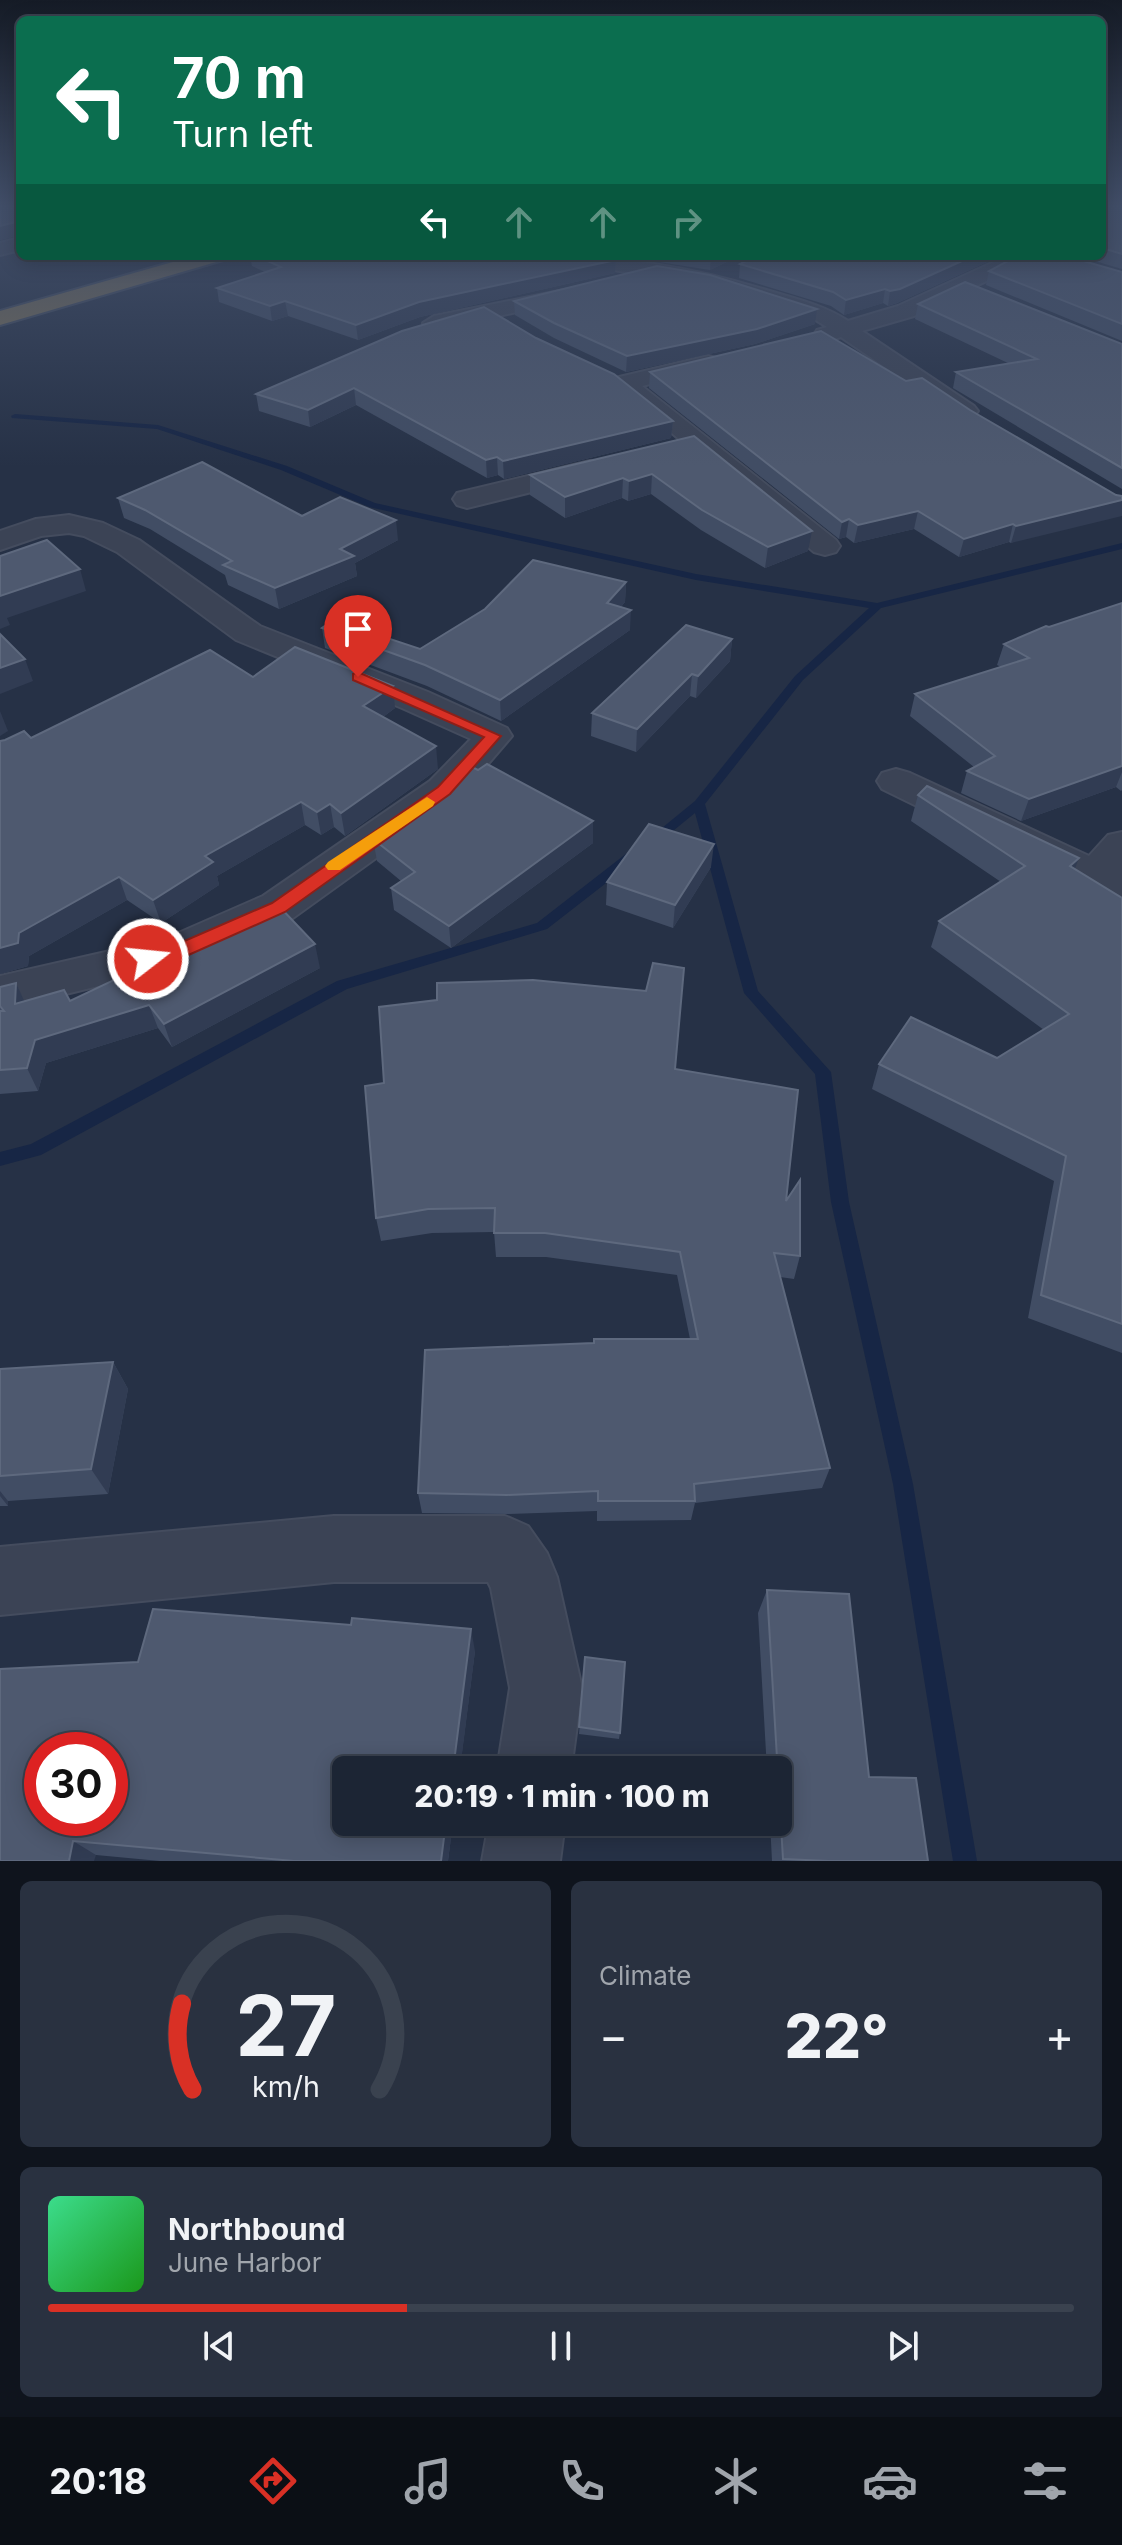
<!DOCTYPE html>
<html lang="en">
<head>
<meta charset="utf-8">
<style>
	:root { --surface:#1c2534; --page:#293140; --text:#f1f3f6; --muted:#a0a5ac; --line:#3a424f; --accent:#d93025 }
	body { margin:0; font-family:Inter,sans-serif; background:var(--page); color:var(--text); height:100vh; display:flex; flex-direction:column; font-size:30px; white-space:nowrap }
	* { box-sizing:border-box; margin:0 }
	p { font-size:26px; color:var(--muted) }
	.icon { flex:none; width:44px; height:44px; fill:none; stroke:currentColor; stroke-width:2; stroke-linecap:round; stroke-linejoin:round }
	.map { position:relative; height:1861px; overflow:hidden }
	.panel { display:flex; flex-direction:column; gap:20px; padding:20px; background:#0f141d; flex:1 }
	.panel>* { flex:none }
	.hud { position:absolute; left:16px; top:16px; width:1090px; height:244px; border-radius:12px; box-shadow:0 4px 20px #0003,0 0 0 2px var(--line); background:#0b6e4f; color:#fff; overflow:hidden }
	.speed { position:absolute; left:24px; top:1732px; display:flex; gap:16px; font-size:40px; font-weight:700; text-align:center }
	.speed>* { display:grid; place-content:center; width:104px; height:104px; border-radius:50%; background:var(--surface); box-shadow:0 4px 20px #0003,0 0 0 2px var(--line); line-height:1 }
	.speed .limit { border:12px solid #d22; background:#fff; color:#111 }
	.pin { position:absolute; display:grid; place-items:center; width:68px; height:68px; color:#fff; margin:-82px -34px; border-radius:50% 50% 50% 0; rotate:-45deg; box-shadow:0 0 8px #0007 }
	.pin .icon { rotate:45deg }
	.me { position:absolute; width:88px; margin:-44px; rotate:74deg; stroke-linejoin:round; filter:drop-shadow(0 0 6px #0008) }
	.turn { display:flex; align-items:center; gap:28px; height:168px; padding:0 24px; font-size:36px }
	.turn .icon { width:104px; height:104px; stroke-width:2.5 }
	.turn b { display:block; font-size:56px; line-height:68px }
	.lanes { display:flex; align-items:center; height:76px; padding:0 24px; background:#0003; justify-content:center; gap:40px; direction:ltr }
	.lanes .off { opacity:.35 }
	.big { font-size:60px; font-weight:800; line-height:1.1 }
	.panel .card { flex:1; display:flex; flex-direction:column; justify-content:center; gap:12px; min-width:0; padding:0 28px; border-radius:12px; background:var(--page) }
	.panel .dial { align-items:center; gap:0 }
	.dial svg { height:208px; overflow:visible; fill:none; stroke:var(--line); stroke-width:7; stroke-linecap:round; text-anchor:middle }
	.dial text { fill:var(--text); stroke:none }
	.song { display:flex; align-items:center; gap:24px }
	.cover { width:96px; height:96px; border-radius:12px; background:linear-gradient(135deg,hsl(150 70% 55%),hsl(120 70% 35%)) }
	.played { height:8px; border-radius:4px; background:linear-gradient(90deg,var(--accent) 35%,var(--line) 35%) }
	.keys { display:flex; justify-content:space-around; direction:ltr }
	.heat { display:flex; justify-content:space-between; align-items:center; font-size:44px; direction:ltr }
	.panel .tiles { flex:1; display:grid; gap:20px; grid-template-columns:1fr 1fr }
	.card:last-child { grid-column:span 2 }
	.trip { position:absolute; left:332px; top:1756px; width:460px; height:80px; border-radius:12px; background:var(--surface); box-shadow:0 4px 20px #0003,0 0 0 2px var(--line); font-weight:800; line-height:80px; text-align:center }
	.dock { display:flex; height:128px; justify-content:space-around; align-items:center; background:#0b0f15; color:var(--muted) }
	.dock .icon { width:56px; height:56px }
	.dock .current { color:var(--accent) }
	.dock b { font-size:36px; color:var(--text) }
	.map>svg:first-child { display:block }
</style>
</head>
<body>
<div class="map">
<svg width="1122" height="1861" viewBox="0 0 1122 1861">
	<rect width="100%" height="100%" fill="#263146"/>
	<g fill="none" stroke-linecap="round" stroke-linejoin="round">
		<g fill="#172645" fill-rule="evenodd">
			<polygon points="15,414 158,425 287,466 375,503 696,574 877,603 1122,543 1122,549 881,608 803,680 705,804 758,991 831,1072 849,1202 913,1484 977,1861 953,1861 893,1484 831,1202 815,1074 744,993 695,813 657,844 647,844 646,841 695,801 795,676 869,608 696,580 369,507 281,470 157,429 12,418 11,416"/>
			<polygon points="632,852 637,853 639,856 637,859 547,929 347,989 41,1155 0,1166 0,1152 31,1144 337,981 537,923 627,853"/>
		</g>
		<defs>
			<g id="minor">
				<polygon points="20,238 20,250 0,255 0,243"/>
				<path d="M555,256c75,0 147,14 218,36 27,8 52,14 75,29l50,-15 109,-50h26l-3,4 -116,56 -52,15 112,75 4,5 -4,5h-18l-115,-79 -16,5 -8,-2 -3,-5 3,-5 10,-3 -13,-8 -104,-33 -145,-24z"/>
				<polygon points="574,288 585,294 581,298 434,330 423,323 434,316"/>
				<polygon points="708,356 716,358 720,363 716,368 642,386 836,540 840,546 836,552 825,555 814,552 612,383 615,378"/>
				<polygon points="590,461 600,463 604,469 600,475 467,508 457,505 453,499 457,493"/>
				<polygon points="69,515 103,523 139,540 260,626 428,692 507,728 512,736 458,799 293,918 193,963 0,1010 0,976 167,938 263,896 430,781 471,739 402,708 236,640 117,552 84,536 69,533 41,536 0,550 0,531 36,519"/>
				<polygon points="896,769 910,773 1089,856 1108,835 1122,832 1122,907 1107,902 1080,886 882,789 877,781 882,773"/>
				<polygon points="334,1516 505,1516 528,1526 547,1553 557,1577 582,1688 571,1770 497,1770 510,1688 491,1588 488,1582 334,1582 0,1615 0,1547"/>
				<polygon points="489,1822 565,1822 560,1861 482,1861"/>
			</g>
			<polygon id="highway" points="194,256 226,256 223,260 0,325 0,311"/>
		</defs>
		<use href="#minor" stroke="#444c5e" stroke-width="4"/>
		<use href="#highway" stroke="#424b5c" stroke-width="4"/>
		<use href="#minor" fill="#3b4355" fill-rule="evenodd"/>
		<use href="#highway" fill="#7b7057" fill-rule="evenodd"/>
	</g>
	<g fill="#414d64">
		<polygon points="20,207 20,235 0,240"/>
		<polygon points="1102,207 1122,207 1122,269 1078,256 1102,256"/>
		<polygon points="250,256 594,256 616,260 615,273 420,317 358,340 288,316 272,321 219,302 217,288 265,272 252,266"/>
		<polygon points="621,256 739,256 710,270"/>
		<polygon points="1000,256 897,303 888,306 883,303 844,315 831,306 739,278 740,264"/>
		<polygon points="989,271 1122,272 1122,341 986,285"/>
		<polygon points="514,301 815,324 755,344 626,372 554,338 515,315"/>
		<polygon points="918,304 1122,344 1122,489 953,388 956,372 1010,364 915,319"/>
		<polygon points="484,307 673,421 671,438 504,479 498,475 487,478 356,405 310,427 259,411 256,394"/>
		<polygon points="650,372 906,381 970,410 1116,495 1011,543 1009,542 959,557 914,529 854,543 846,537 839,539 649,388"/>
		<polygon points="694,436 808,551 765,568 701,530 651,494 628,501 622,498 565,518 530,495 530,475"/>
		<polygon points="118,498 302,516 398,540 355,563 357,576 279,609 228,585 225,575 150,529 124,518"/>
		<polygon points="626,582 625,602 621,607 630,630 501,721 427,686 325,648 322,628 420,649"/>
		<polygon points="1122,603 1122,790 1121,791 1116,787 1021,821 961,793 967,771 974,767 910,716 915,694 1001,667 997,665 1004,644"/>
		<polygon points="732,639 730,661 696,698 690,696 636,752 591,736 592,713"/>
		<polygon points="253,677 395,708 383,717 438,769 345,836 334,827 321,835 305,825 217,876 219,885 161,923 127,900 29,956 28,966 0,974 0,741 31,738"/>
		<polygon points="478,770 593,821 593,843 451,948 394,910 391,888 401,881 377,861 373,839"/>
		<polygon points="918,795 1075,869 1122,898 1122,1353 1028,1318 1054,1181 872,1089 879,1064 997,1058 1044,1030 931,947 939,921 1001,882 911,821"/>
		<polygon points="711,867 673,928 606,905 607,882"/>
		<polygon points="320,968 172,1047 158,1028 46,1063 38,1091 0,1094 0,987 16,983 24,1002 70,1001"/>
		<polygon points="675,1069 786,1201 800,1256 794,1279 780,1277 830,1468 822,1488 695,1503 691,1520 597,1521 597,1511 509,1514 422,1513 418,1493 690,1339 677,1275 546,1257 496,1257 494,1232 432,1233 381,1241 376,1218"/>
		<polygon points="113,1362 128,1389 108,1494 8,1501 8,1506 0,1506 0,1369"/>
		<polygon points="767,1590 869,1777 928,1861 772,1861 770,1822 778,1822 778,1770 767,1770 758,1613"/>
		<polygon points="475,1651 448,1861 160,1861 96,1855 0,1861"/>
		<polygon points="585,1657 620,1733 619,1739 579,1734"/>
	</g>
	<g fill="#313c53">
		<polygon points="16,222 19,235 0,240 0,226"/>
		<polygon points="711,256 739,256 710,270"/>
		<polygon points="973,256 1000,256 897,303 888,306 890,291"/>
		<polygon points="616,260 615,273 420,317 358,340 356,325 419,302"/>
		<polygon points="885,289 883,303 844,315 846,300"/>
		<polygon points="285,301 288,316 272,321 270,306"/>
		<polygon points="817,309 815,324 755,344 626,372 627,356"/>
		<polygon points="354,388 356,405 310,427 308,410"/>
		<polygon points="673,421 671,438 504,479 503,461"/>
		<polygon points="497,457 498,475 487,478 486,460"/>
		<polygon points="652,474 651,494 628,501 629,481"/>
		<polygon points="623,478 622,498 565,518 565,497"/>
		<polygon points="1122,500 1122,516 1011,543 1016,526"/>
		<polygon points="918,511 914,529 854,543 858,525"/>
		<polygon points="849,519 846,537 839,539 842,522"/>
		<polygon points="396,520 398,540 355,563 357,576 279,609 275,588 340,549"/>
		<polygon points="1013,524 1009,542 959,557 964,539"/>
		<polygon points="812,531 808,551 765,568 768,547"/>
		<polygon points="80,569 86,591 7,618 10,625 0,629 0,596"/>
		<polygon points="626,582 625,602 607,623 607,603"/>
		<polygon points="631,610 630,630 501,721 500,700"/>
		<polygon points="732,639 730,661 696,698 698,676"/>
		<polygon points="25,659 33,681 0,694 0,668"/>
		<polygon points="692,674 690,696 636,752 637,729"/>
		<polygon points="393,686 395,708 367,729 363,706"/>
		<polygon points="0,711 8,731 0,736"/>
		<polygon points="436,746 438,769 345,836 341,813"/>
		<polygon points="1122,766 1122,772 1116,787 1021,821 1029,799"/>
		<polygon points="301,802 305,825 217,876 219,885 161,923 153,900 205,856"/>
		<polygon points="330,804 334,827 321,835 317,812"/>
		<polygon points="593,821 593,843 451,948 449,926"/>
		<polygon points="714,844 711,867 673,928 675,905"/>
		<polygon points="1079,858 1069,884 1070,866"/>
		<polygon points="119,877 127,900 29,956 28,966 0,974 0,948 19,933"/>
		<polygon points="315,944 320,968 172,1047 164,1024"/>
		<polygon points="16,983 27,1007 15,1004"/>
		<polygon points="149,1005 158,1028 46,1063 38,1091 27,1068 35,1040"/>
		<polygon points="113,1362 128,1389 108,1494 91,1469"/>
		<polygon points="0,1491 8,1501 8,1506 0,1496"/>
		<polygon points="471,1629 475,1651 460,1770 453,1770"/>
		<polygon points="446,1822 453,1822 448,1861 441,1861"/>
		<polygon points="73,1841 96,1855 94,1861 69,1861"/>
	</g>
	<g fill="#4e596f" stroke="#5e697e" stroke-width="2" fill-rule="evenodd">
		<polygon points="0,207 20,207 20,223 16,222 0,226"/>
		<polygon points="1102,207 1122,207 1122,254 1102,248"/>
		<polygon points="257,256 594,256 616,260 419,302 356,325 285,301 270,306 217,288 281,267"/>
		<polygon points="755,256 973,256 900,289 890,291 885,289 846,300 833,292 740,264"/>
		<polygon points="1017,256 1066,256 1122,272 1122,324 989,271"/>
		<polygon points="657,266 710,275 817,309 757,329 627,356 554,323 514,301"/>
		<polygon points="965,282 1122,344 1122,468 956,372 1037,359 918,304"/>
		<polygon points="484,307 536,338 614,374 673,421 503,461 497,457 486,460 354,388 308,410 256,394 402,331"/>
		<polygon points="821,331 906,381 922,378 970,410 1116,495 1122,496 1122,500 1016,526 1013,524 964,539 918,511 858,525 849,519 842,522 650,372"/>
		<polygon points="694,436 812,531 768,547 702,510 652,474 629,481 623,478 565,497 530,475"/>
		<polygon points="202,462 302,516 340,497 396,520 340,549 354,556 275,588 223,565 232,561 145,510 118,498"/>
		<polygon points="47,540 80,569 0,596 0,556"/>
		<polygon points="533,560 626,582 607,603 631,610 500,700 425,665 322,628 333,620 420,649 485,609"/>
		<polygon points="1122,603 1122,766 1029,799 967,771 995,756 915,694 1029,658 1004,644 1046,626 1049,627"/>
		<polygon points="686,625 732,639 698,676 692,674 637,729 592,713"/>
		<polygon points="0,634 25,659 0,668"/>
		<polygon points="295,647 393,686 363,706 436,746 341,813 330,804 317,812 301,802 205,856 213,862 153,900 119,877 19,933 18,943 0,948 0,741 5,740 24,731 31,738 210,650 253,677"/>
		<polygon points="487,764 593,821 449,926 391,888 415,872 373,839 458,780 470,766 478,770"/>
		<polygon points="927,786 1079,858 1070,866 1122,898 1122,1324 1041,1295 1066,1156 879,1064 911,1017 997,1058 1069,1014 939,921 1025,866 918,795"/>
		<polygon points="649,824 714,844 675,905 607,882"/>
		<polygon points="276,903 315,944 164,1024 149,1005 35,1040 27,1068 0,1070 0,1011 4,1011 0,1006 0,987 16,983 15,1004 64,990 70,1001"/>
		<polygon points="653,963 684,968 675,1069 798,1090 786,1201 800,1180 800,1256 774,1253 830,1468 694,1484 695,1501 598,1501 598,1491 507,1495 418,1493 425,1350 594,1343 594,1339 698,1339 680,1252 545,1233 494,1233 495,1208 428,1209 376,1218 365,1086 384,1083 379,1007 437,1000 437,983 533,980 646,991"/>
		<polygon points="113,1362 91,1469 0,1476 0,1369"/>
		<polygon points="767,1590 849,1594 869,1777 916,1778 928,1861 829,1861 783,1859"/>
		<path d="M153,1609l198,16 1,-7 119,11 -18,141h-107v52h100l-5,39h-147l-221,-20 -4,20h-69v-192l138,-7zM42,1750h68v68h-68z"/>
		<polygon points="585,1657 625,1662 620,1733 579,1727"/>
	</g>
	<linearGradient id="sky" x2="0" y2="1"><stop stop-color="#151b26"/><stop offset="0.44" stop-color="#414e68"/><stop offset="1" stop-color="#414e68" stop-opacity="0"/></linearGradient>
	<rect width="1122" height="467" fill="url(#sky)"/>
	<polygon fill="#d93025" stroke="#8d1f18" stroke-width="2" points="358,672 501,736 450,794 285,912 184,957 148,966 141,964 138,959 141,954 173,946 272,903 438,787 484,737 353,680 353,674"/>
	<polygon fill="#f59e0b" points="427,797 435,802 433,806 340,870 328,870 325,866 328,862"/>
</svg>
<div class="speed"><div class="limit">30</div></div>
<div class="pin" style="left:358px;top:677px;background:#d93025"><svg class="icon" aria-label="arrive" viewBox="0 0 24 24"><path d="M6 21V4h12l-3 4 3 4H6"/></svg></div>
<svg class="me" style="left:148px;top:959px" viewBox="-20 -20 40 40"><circle r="17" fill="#d93025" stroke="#fff" stroke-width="3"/><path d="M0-11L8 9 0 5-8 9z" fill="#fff"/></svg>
<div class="trip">20:19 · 1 min · 100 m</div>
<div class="hud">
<div class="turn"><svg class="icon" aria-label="left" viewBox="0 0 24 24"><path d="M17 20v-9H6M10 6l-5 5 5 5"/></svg><div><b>70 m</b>Turn left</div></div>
<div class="lanes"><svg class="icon" aria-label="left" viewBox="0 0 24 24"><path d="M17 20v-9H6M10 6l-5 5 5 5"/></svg><svg class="icon off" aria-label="ahead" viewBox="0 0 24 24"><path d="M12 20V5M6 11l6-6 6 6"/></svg><svg class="icon off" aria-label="ahead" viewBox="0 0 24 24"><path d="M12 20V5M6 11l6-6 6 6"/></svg><svg class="icon off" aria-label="right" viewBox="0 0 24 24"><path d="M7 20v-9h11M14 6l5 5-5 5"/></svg></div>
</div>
</div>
<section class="panel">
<div class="tiles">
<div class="card dial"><svg viewBox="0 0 100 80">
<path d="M14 69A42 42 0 1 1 86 69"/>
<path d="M14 69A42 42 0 0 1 10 36" stroke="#d93025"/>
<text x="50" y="56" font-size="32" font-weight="700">27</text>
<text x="50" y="72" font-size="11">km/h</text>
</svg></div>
<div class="card"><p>Climate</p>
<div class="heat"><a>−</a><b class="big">22°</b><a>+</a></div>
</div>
<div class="card">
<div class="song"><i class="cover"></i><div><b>Northbound</b><p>June Harbor</p></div></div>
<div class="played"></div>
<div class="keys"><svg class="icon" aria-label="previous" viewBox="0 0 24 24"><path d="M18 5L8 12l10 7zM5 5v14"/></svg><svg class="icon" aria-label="pause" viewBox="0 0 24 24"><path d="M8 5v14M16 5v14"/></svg><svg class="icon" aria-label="next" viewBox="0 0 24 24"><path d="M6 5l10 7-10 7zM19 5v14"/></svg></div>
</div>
</div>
</section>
<nav class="dock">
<b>20:18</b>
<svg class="icon current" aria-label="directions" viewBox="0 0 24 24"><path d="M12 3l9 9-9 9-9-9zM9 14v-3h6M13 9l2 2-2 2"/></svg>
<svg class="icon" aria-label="music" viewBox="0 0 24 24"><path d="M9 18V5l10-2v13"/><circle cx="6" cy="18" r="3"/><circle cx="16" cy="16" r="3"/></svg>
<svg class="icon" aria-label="phone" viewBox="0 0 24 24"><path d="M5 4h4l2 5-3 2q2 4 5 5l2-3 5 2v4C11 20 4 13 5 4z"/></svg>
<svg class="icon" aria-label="climate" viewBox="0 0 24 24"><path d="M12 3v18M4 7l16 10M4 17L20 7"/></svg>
<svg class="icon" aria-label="car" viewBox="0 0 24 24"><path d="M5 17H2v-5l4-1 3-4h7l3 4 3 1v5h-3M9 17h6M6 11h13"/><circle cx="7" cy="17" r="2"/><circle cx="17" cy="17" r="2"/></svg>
<svg class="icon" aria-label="filters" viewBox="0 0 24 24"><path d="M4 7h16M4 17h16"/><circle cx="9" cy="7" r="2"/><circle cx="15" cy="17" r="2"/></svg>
</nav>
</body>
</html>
